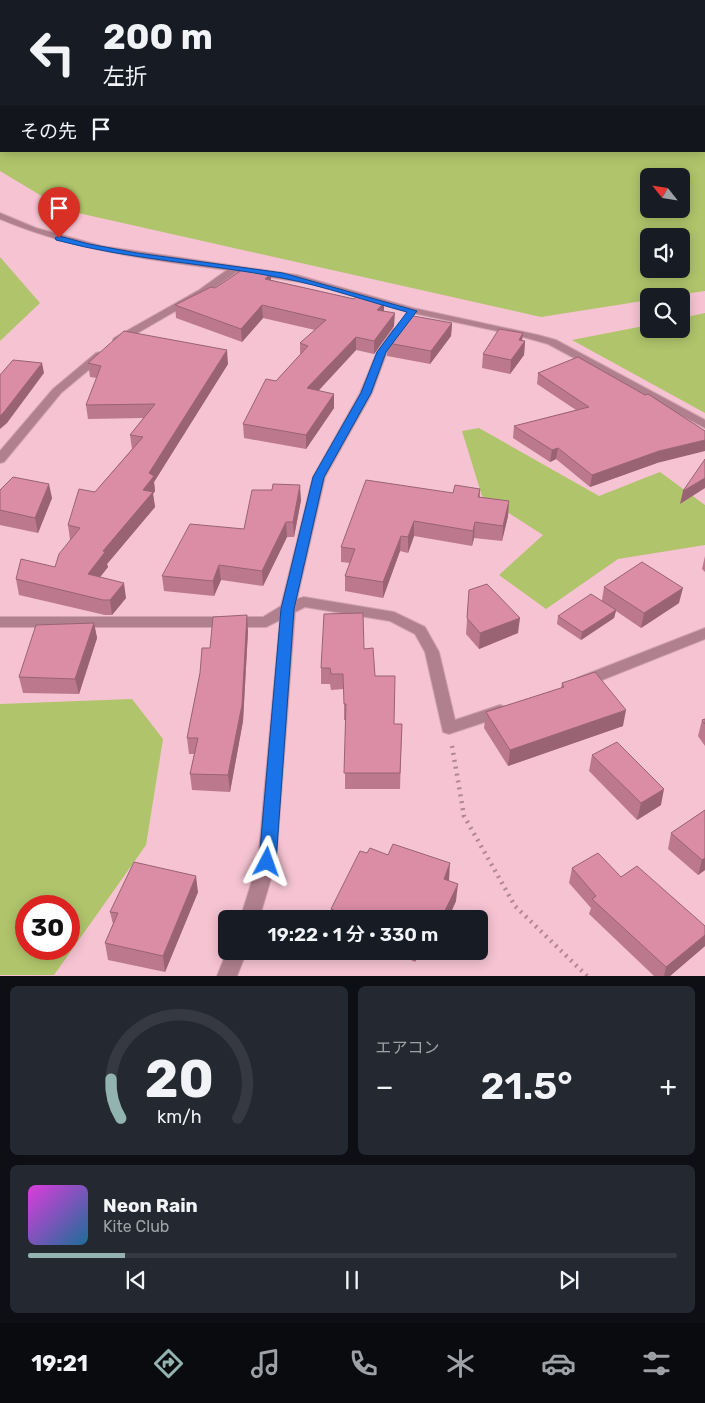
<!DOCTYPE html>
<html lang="ja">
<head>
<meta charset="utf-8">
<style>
	:root { --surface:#171b24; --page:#242831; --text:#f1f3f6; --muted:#9ea1a6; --line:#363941; --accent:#92b3b0 }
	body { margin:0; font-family:Rubik,"Noto Sans JP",sans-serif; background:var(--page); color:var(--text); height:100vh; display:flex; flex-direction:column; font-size:19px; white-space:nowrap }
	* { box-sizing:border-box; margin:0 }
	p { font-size:16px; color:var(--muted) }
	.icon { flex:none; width:28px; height:28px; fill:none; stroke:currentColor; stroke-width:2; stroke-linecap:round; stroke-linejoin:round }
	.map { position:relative; height:976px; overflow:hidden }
	.drawer { display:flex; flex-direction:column; gap:10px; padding:10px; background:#0d0f14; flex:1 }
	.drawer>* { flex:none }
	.guide { position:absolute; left:0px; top:0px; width:705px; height:152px; box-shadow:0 2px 12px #0003; background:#171b24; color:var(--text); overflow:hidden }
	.needle { width:32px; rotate:300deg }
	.controls { position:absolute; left:640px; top:168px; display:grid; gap:10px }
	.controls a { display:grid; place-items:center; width:50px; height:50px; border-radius:8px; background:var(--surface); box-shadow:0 2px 12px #0003; font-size:25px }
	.speed { position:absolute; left:15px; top:895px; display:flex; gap:10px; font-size:25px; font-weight:700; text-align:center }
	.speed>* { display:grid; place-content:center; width:65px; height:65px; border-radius:50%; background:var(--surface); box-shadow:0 2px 12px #0003; line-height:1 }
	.speed .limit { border:8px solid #d22; background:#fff; color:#111 }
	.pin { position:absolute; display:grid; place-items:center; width:42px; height:42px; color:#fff; margin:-51px -21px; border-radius:50% 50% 50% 0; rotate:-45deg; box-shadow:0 0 5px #0007 }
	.pin .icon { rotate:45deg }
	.me { position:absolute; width:55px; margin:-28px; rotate:4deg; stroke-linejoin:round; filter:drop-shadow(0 0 4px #0008) }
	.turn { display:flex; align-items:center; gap:18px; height:105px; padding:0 20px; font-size:22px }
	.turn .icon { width:65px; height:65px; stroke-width:2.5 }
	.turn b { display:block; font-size:35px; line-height:42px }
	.then { display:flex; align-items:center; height:48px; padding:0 20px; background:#0003; gap:10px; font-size:19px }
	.big { font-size:38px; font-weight:600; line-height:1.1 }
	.drawer .tile { flex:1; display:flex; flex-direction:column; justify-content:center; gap:8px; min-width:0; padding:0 18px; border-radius:8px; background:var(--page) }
	.drawer .dial { align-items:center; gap:0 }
	.dial svg { height:130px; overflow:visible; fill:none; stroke:var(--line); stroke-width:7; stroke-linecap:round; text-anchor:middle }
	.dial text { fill:var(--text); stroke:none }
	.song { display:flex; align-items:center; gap:15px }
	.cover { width:60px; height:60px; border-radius:8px; background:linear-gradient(135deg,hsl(300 70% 55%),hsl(200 70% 35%)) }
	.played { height:5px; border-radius:2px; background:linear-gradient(90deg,var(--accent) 15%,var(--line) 15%) }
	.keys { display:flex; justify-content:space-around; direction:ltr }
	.heat { display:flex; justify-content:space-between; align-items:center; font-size:28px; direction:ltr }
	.drawer .tiles { flex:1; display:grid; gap:10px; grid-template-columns:1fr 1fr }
	.tile:last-child { grid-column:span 2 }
	.trip { position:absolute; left:218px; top:910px; width:270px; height:50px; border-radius:8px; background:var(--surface); box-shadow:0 2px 12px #0003; font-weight:600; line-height:50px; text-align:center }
	.tab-bar { display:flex; height:80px; justify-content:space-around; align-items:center; background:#090b0e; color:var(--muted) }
	.tab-bar .icon { width:35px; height:35px }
	.tab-bar .active { color:var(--accent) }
	.tab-bar b { font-size:22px; color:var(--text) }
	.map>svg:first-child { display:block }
</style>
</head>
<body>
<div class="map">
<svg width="705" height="976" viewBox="0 0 705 976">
	<rect width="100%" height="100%" fill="#f5c3d2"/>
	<g fill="#b0c46b" fill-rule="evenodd">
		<path d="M0,0l669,1h-668v150h703l1,-148v288l-35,5h-21v4l-108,17 -476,-107 -65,-39zM681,176v33h-32v-33zM681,236v33h-32v-33z"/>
		<polygon points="0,257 40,303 0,341"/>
		<polygon points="705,313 705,413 572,340 649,325 649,329 681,329 681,318"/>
		<polygon points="479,428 599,496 660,472 705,505 705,545 618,559 546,609 499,575 543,535 482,496 462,431"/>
		<path d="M132,699l31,40 -17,106 -92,130h-54v-271zM69,906v43h-43v-43z"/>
	</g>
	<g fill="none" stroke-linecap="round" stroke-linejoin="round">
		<defs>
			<g id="minor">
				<path d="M0,213l36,15 66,18 195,29 116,33 125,27 18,5 149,80v8l-157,-84 -32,-9 -108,-23 -96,-28 -75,-12 -32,22 -83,48h-8l-1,-2 1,-2 85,-48 28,-20c-78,-10 -154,-20 -227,-51z"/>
				<polygon points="397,328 402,331 387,352 372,393 325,477 297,599 304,597 394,612 425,627 439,652 455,720 500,705 506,707 508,711 506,715 449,734 443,732 425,652 415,634 390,621 305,607 295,612 276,862 259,919 240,919 258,862 280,620 266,627 0,627 0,617 263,617 281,606 313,477 360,393 377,352 393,329"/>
				<polygon points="100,352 104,353 105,355 104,357 61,393 4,462 0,463 0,451 53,389 96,353"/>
				<polygon points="705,628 705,639 587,686 582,688 577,686 574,682 577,678"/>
				<polygon points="227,951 247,951 237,976 217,976"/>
			</g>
		</defs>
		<use href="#minor" stroke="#d1a3b1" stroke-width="2"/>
		<polyline stroke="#b28795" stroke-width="4.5" stroke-dasharray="2 5" stroke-linecap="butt" points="452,746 464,816 515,906 587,976"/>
		<use href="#minor" fill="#b0808f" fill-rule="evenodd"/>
	</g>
	<g fill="#bc798e">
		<polygon points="271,274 271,280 354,299 384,303 384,311 394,326 374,354 356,350 318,391 334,394 334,408 306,449 244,438 243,424 276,381 300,355 300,343 315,330 263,318 242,342 176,318 175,305 215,288"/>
		<polygon points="452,323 451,336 430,364 387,356 388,343"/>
		<polygon points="523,333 522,341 525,341 524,355 510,374 482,368 483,354"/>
		<polygon points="578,357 657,463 590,487 556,459 550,462 513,438 514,426 576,410 537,384 538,373"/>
		<polygon points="88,363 228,364 154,482 155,491 153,494 155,507 107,564 108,567 100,577 126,598 112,615 105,615 19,595 16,579 55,567 70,540 68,525 95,492 132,449 130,435 143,418 88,419 86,405 97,378 90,377"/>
		<polygon points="480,489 480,497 509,501 508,516 502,541 474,538 472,546 414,536 408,553 400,551 383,598 345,591 345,576 350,563 341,562 341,547 453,493"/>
		<polygon points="0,490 52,498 38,533 0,525"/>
		<polygon points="301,500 294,537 287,537 263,586 221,580 214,596 164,591 162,576 244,529"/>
		<polygon points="705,556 705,572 702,569"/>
		<polygon points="604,587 679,603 641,628 616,611 614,618 581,640 557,624 558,616 602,600"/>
		<polygon points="469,590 518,633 479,649 466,634"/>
		<polygon points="94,623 97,638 79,694 23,693 19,677"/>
		<polygon points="248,631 243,721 230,792 192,790 190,774 194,754 189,754 187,738 200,673 210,648"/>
		<polygon points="364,649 394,724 402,724 400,789 345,789 345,720 344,720 344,689 331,690 330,684 321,684 321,668"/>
		<polygon points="562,683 623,726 508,766 484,728 486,712 561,688"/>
		<polygon points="705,719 705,746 698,736 702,720"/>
		<polygon points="592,755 661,805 637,820 589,771"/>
		<polygon points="705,810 705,870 698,875 668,849 671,833"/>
		<polygon points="572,868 621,877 705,926 705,946 670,976 654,976 589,914 591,908 569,883"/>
		<polygon points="449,880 449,881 456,901 448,919 331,919 331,909"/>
		<polygon points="198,892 165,972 108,960 105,943 113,924 110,912"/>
		<polygon points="392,951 420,951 415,962"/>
	</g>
	<g fill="#996374">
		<polygon points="271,274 271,287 265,279"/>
		<polygon points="384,303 384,316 377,310"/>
		<polygon points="262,305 263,318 242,342 241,329"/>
		<polygon points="395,313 394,326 374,354 374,341"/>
		<polygon points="452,323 451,336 430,364 431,351"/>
		<polygon points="523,333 521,346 525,341 524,355 510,374 511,360 519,340"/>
		<polygon points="356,337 356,350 308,402 307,388"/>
		<polygon points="227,350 228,364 154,482 155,491 153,494 155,507 107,564 108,567 90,590 88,574 143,490 149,473"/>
		<polygon points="42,363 44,373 7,423 0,429 0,416"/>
		<polygon points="334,394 334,408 306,449 306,435"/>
		<polygon points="705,440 705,451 657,463 590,487 592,475 659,451"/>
		<polygon points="558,448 556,459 550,462 552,450"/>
		<polygon points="705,478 705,488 680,504 683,491"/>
		<polygon points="49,484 52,498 38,533 35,518"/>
		<polygon points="300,485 301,500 294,537 293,522"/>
		<polygon points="509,501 508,516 502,541 503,526"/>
		<polygon points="414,521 414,536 408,553 408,537"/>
		<polygon points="286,522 287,537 263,586 262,571"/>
		<polygon points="475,522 474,538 472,546 473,531"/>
		<polygon points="401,536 400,551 383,598 383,582"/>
		<polygon points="219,565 221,580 214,596 213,581"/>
		<polygon points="124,583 126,598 112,615 110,600"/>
		<polygon points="683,588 679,603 641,628 644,613"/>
		<polygon points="616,610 614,618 581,640 582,632"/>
		<polygon points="247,615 248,631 243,721 230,792 228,775"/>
		<polygon points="520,618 518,633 479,649 480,633"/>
		<polygon points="94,623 97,638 79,694 75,679"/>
		<polygon points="626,710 623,726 508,766 510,750"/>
		<polygon points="664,789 661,805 637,820 641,803"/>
		<polygon points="705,858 705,870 698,875 702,860"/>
		<polygon points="450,863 449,880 443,895 444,879"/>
		<polygon points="196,876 198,892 165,972 163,956"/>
		<polygon points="458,884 456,901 448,919 441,919"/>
		<polygon points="705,935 705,946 670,976 664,976 666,967"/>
		<polygon points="416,951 420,951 415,962"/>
	</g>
	<g fill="#db8da5" stroke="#996374">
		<polygon points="245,268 271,274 265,279 354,299 356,297 384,303 377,310 395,313 374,341 356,337 307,388 334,394 306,435 243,424 266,379 276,381 308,346 300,343 326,320 262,305 241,329 175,305 211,287 215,288"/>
		<polygon points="408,315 452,323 431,351 388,343"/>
		<polygon points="499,329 523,333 519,340 525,341 511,360 483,354"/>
		<polygon points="124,331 227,350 149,473 154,476 143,490 153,492 103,551 105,552 88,574 124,583 110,600 103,600 16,579 21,559 55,567 59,554 80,528 68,525 79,489 95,492 143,437 130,435 155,404 86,405 101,366 88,363"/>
		<polygon points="578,357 645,395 648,394 705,431 705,440 659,451 592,475 558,448 552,450 514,426 589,407 538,373"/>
		<polygon points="13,360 42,363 4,412 0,416 0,375"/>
		<polygon points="705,459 705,478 683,491"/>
		<polygon points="13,477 49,484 35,518 0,510 0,490"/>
		<polygon points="366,480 453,493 455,485 480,489 478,497 509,501 503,526 475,522 473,531 414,521 408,537 401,536 383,582 345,576 355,549 341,547"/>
		<polygon points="273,484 300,485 293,522 286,522 262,571 219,565 213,581 162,576 190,524 244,529 252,490 272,490"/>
		<polygon points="642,562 683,588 644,613 604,587"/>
		<polygon points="487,584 520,618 480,633 467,618 469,590"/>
		<polygon points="591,594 616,610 582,632 558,616"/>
		<polygon points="363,613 364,649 373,648 375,676 395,676 394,724 402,724 400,773 344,773 346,704 344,704 343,674 331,674 330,668 321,668 324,614"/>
		<polygon points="247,615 242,705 228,775 190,774 198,738 187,738 200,673 202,648 210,648 213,617"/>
		<polygon points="94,623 75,679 19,677 36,625"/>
		<polygon points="595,672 626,710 510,750 486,712 564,687 562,683"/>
		<polygon points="705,719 705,724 702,720"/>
		<polygon points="617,742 664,789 641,803 592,755"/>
		<polygon points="705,810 705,858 702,860 671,833"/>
		<polygon points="393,844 450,863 444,879 458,884 441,919 355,919 331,909 360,851 367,853 370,848 388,855"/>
		<polygon points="598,853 621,877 637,866 705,926 705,935 666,967 592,899 596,896 572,868"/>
		<polygon points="134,862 196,876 163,956 105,943 118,913 110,912"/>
	</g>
	<path fill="#1a73e8" stroke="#114b97" d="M59,236l30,8 48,9 146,20 134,38 -31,41 -15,41 -47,84 -30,132 -18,253 -3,5 -6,2 -5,-2 -3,-5 22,-253 32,-132 48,-84 16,-41 30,-40c-41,-11 -83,-26 -125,-34 -75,-15 -152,-18 -226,-38l-1,-2z"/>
</svg>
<div class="controls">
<a><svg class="needle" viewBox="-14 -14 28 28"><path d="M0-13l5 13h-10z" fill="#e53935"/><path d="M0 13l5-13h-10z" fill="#9ea1a6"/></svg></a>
<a><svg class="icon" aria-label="sound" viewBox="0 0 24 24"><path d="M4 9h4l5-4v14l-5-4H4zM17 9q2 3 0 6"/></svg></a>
<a><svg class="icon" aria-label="search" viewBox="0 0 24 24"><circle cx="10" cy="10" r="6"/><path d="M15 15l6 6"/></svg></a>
</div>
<div class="speed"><div class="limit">30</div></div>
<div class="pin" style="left:59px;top:238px;background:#d93025"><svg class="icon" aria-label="arrive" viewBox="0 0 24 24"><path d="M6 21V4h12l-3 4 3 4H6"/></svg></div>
<svg class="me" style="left:267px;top:862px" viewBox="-20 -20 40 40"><path d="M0-17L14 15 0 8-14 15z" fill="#1a73e8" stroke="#fff" stroke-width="4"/></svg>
<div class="trip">19:22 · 1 分 · 330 m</div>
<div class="guide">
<div class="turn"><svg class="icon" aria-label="left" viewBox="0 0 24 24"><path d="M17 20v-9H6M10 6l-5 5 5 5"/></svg><div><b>200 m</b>左折</div></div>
<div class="then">その先<svg class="icon" aria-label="arrive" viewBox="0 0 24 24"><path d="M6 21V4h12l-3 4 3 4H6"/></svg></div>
</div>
</div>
<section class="drawer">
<div class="tiles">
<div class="tile dial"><svg viewBox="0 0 100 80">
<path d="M14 69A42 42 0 1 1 86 69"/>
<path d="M14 69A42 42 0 0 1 8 45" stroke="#92b3b0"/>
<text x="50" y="56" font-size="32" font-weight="700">20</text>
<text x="50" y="72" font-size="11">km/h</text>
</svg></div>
<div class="tile"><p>エアコン</p>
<div class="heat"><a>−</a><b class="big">21.5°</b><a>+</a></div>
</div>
<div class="tile">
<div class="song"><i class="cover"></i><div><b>Neon Rain</b><p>Kite Club</p></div></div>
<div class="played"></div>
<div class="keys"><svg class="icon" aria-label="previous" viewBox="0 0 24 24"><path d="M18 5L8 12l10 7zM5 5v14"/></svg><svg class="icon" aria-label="pause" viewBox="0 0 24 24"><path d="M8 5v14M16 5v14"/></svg><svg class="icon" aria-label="next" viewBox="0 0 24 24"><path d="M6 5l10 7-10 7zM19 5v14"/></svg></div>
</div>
</div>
</section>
<nav class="tab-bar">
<b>19:21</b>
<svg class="icon active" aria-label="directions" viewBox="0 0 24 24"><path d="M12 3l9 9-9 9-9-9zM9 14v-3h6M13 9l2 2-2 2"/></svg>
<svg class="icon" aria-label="music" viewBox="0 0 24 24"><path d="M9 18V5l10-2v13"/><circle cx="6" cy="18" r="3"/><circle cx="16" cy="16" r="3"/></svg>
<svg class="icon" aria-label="phone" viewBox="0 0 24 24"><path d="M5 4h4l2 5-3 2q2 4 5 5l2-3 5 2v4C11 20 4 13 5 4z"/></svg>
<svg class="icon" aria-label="climate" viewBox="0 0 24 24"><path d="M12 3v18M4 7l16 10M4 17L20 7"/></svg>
<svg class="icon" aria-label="car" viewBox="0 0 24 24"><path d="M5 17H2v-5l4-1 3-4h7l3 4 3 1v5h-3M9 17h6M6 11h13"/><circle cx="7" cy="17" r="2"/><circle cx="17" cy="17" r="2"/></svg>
<svg class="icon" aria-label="filters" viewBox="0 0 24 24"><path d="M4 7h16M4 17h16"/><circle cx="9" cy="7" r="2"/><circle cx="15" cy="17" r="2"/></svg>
</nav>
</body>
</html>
